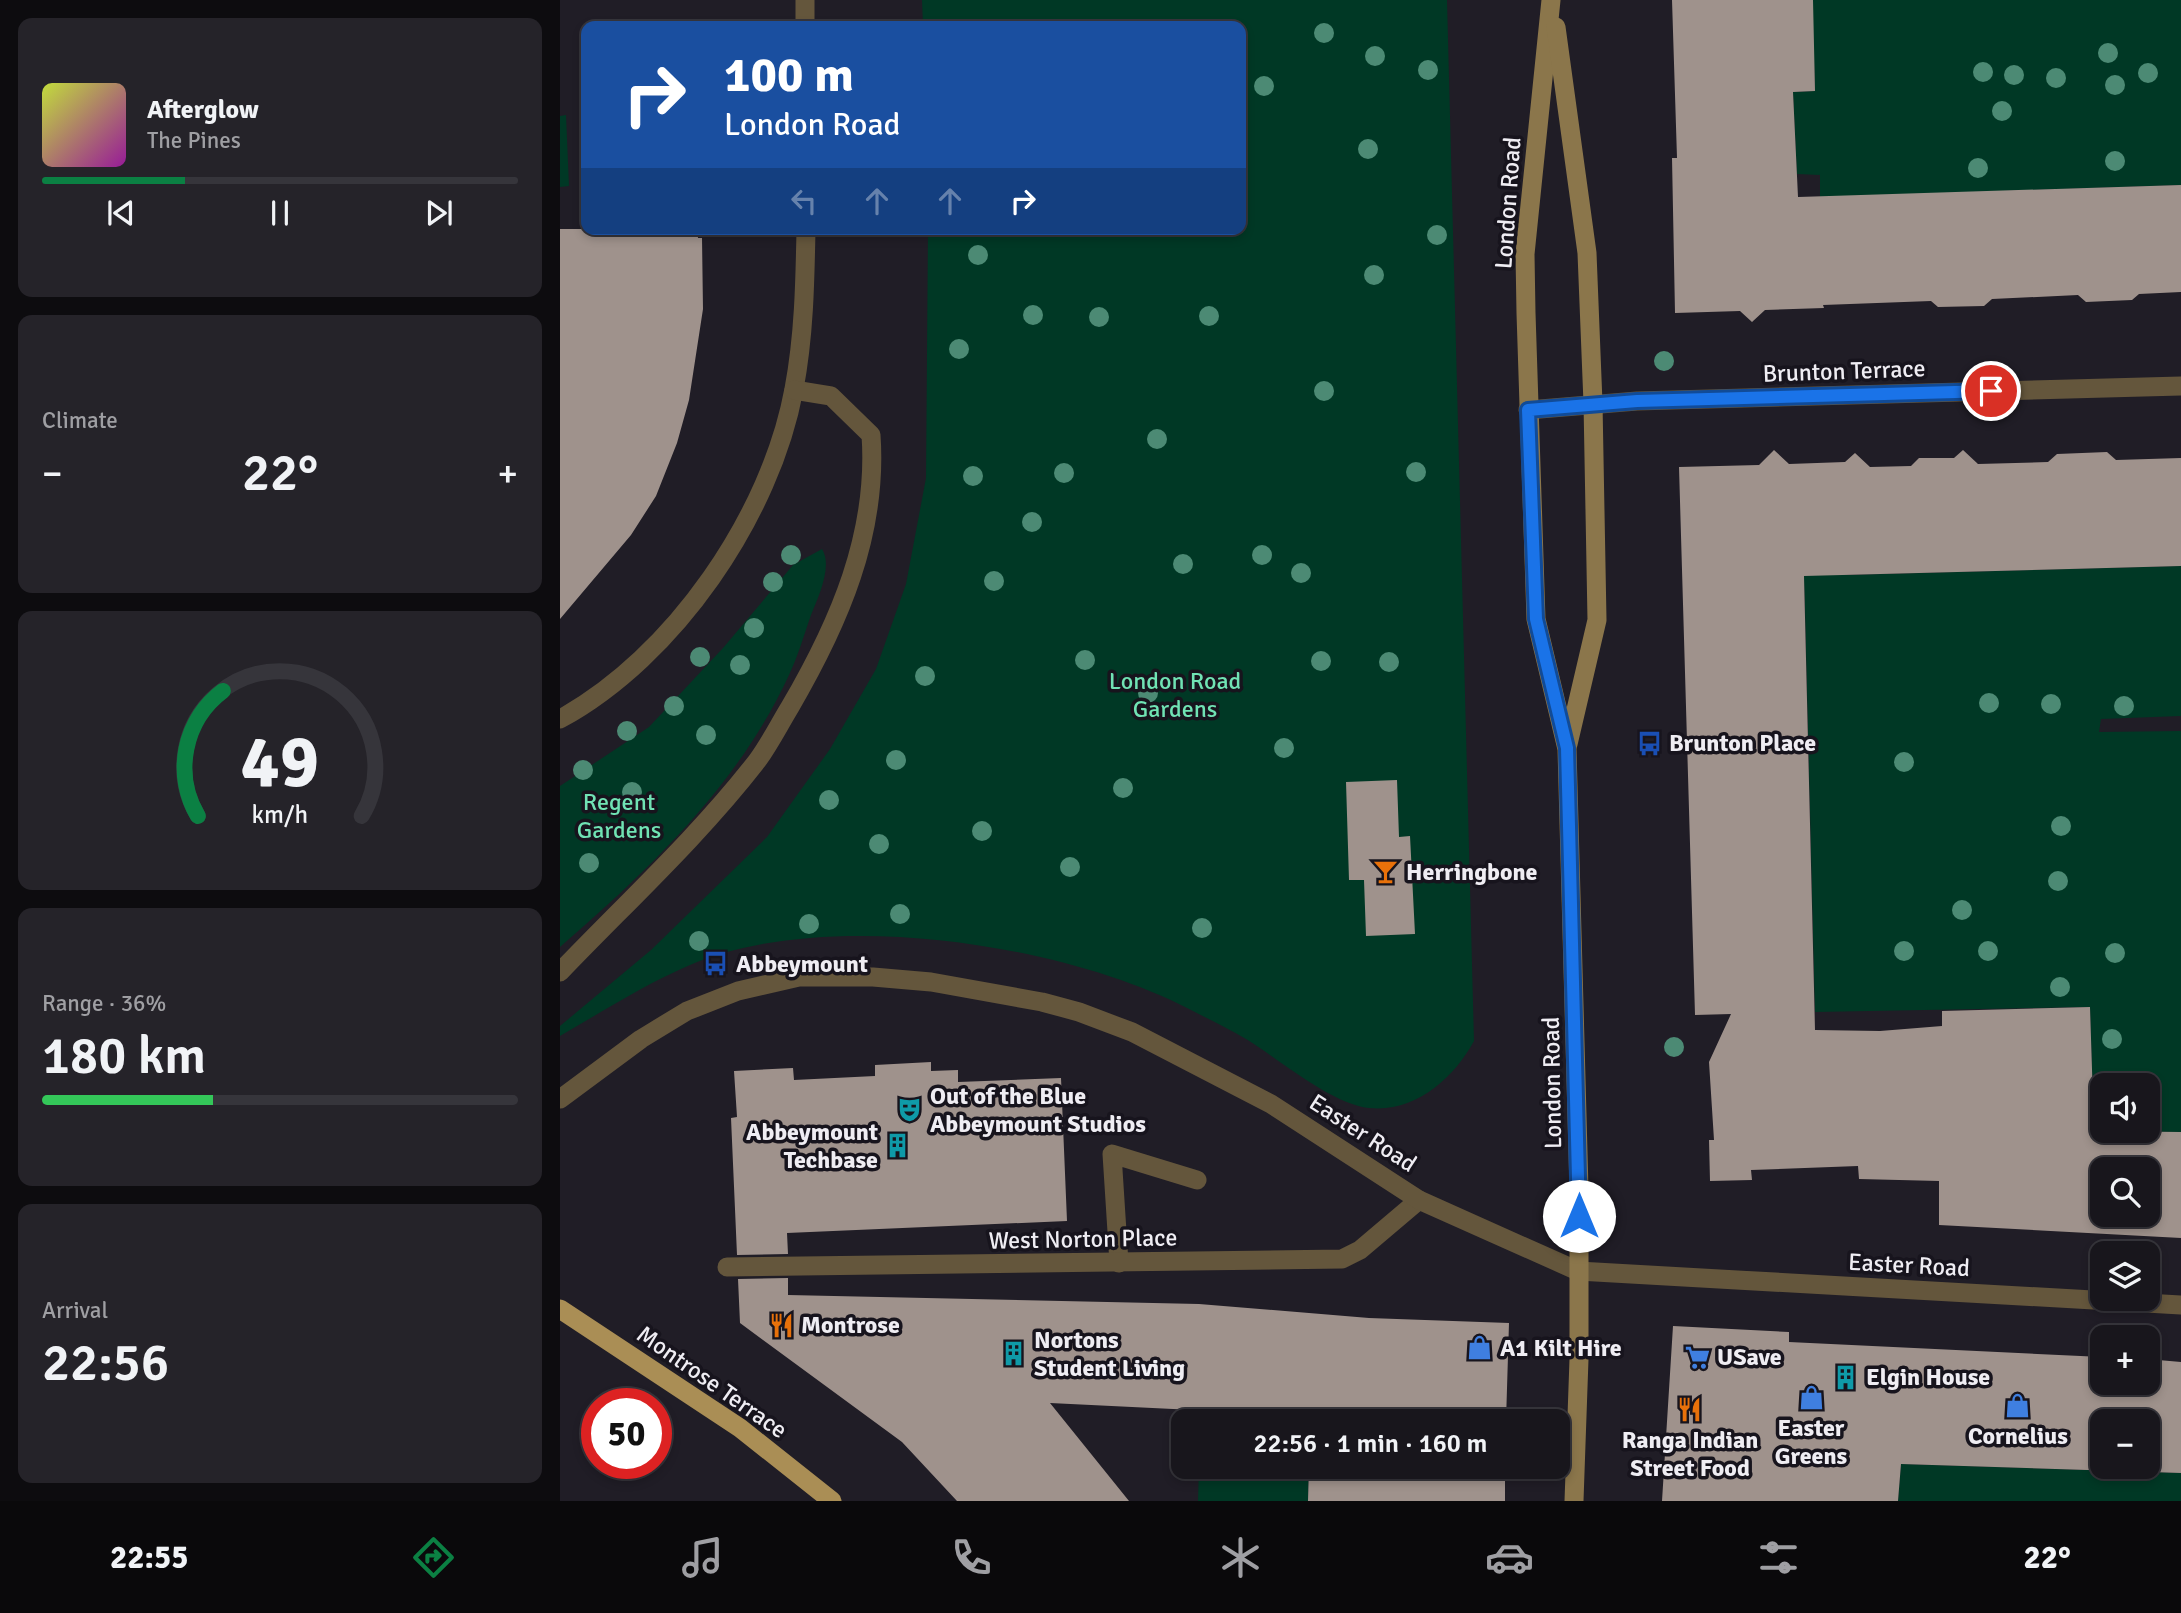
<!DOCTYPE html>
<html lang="en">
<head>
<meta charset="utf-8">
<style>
	:root { --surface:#18161c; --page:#252329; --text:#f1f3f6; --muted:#9f9fa3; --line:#36353b; --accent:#0b8043 }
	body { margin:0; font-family:Signika,sans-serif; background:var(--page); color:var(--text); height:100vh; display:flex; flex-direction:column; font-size:26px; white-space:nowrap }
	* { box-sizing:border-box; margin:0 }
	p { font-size:23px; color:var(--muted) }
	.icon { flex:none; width:38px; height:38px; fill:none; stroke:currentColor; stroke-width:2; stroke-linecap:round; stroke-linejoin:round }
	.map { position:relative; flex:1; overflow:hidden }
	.drawer { display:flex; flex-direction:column; gap:18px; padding:18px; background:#0d0c0f; width:560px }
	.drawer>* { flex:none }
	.hud { position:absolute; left:21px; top:21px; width:665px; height:214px; border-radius:14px; box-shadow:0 4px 10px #0003,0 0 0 2px var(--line); background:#1a4fa0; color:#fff; overflow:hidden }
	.controls { position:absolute; left:1530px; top:1073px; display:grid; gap:14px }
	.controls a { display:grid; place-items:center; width:70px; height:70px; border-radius:14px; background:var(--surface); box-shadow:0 4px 10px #0003,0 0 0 2px var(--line); font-size:35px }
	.speed { position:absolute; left:21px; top:1388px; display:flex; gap:14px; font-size:35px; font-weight:700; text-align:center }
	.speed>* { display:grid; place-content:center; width:91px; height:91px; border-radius:50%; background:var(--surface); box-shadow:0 4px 10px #0003,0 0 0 2px var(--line); line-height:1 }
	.speed .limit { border:10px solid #d22; background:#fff; color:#111 }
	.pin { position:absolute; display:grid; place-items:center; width:60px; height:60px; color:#fff; margin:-30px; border:4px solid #fff; border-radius:50%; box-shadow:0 2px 7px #0007 }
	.me { position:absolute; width:77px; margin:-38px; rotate:0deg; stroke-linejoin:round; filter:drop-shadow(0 0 5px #0008) }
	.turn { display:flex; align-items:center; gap:24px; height:147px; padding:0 28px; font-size:32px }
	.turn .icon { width:91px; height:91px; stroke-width:2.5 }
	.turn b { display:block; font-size:49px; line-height:60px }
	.lanes { display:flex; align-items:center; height:66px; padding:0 28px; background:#0003; justify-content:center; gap:35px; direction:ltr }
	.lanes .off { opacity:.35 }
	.big { font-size:52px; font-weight:600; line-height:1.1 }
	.drawer .card { flex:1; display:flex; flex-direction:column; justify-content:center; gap:10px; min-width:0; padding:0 24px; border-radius:14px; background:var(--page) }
	.drawer .dial { align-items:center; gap:0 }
	.dial svg { height:182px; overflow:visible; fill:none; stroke:var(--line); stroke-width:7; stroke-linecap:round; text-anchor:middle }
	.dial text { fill:var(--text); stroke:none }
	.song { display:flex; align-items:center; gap:21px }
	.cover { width:84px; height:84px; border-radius:10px; background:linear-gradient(135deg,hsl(70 70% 55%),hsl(300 70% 35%)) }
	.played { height:7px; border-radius:4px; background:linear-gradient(90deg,var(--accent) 30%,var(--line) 30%) }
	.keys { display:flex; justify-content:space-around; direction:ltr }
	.heat { display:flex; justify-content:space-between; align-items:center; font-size:38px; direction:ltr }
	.charge { height:10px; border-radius:5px; background:linear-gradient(90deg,#34c759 36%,var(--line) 0) }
	.trip { position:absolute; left:611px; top:1409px; width:399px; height:70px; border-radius:14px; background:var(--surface); box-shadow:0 4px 10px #0003,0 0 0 2px var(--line); font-weight:600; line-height:70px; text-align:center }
	.tab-bar { display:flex; height:112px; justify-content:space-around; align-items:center; background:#0a090b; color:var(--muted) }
	.tab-bar .icon { width:49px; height:49px }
	.tab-bar .selected { color:var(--accent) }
	.tab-bar b { font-size:32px; color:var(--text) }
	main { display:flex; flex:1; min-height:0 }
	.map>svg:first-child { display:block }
</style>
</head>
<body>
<main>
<section class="drawer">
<div class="card">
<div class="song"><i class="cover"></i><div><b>Afterglow</b><p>The Pines</p></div></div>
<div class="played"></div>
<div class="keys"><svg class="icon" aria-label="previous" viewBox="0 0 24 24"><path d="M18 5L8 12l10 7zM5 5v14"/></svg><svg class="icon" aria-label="pause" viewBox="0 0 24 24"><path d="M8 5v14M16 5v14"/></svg><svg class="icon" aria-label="next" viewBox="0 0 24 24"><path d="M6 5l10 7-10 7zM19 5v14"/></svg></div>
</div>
<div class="card"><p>Climate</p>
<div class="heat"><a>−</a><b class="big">22°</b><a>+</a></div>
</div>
<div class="card dial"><svg viewBox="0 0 100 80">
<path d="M14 69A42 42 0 1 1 86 69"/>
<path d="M14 69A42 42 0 0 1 25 14" stroke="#0b8043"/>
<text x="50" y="56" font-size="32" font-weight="700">49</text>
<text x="50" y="72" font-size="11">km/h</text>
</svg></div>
<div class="card"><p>Range · 36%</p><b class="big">180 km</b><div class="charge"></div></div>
<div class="card"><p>Arrival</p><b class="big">22:56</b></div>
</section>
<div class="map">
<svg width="1621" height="1501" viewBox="0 0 1621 1501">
	<rect width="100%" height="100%" fill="#201d26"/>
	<g fill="#003825" fill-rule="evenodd">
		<path d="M362,0h525l27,1041c-20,37 -59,72 -105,67 -38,-4 -90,-49 -123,-69 -18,-11 -38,-20 -57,-30 -128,-66 -363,-102 -499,-44 -45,19 -88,47 -130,71v-10l91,-76 116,-113 63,-88 46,-80 30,-85 20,-106 2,-249h313v-203h-318z"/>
		<polygon points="1252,0 1621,0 1621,185 1260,197 1260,175 1237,174 1233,92 1255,91"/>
		<polygon points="6,115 9,186 0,187 0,116"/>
		<path d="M262,549c11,17 -4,49 -11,66 -7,20 -13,41 -22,60 -50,109 -140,195 -229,272v-161l89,-59 74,-79 70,-83z"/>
		<path d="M1281,561l6,14 334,-9v150l-80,3 -2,13 82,-1v401l-87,-1 -4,-124 -275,5 -10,-404 -1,-28 -4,-2zM1542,1085h45v45h-45z"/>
		<polygon points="1341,1464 1621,1473 1621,1501 1338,1501"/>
		<polygon points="639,1467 749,1467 748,1501 638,1501"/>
	</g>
	<g fill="#9f928c" fill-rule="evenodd">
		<polygon points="1112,0 1253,0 1255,91 1233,92 1238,197 1621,185 1621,292 1579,294 1572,300 1526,302 1518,295 1432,299 1424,306 1378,307 1371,301 1263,305 1264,308 1205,310 1192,322 1180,311 1115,313 1112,158 1117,158"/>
		<polygon points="0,229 137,229 138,238 142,238 143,309 129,400 117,443 96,496 71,535 0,619"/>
		<path d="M1214,450l15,14 56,-2 10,-9 15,14 41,-1 8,-8h35l9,-8 15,14 70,-2 9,-8 50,-2 9,8 65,-2v108l-377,10 11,454 65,1 62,-5v-15l148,-4 4,124 87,1v106l-242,-13v-44l-80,-2 -1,-13 -107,4 1,10 -42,1 -1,-41h5l-5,-78 22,-48 -36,1 -16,-548 80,-2zM1542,1169h45v45h-45z"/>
		<polygon points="837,780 839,837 850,836 855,934 806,936 804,880 789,880 786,782"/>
		<polygon points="371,1062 371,1071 398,1070 398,1082 501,1078 507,1221 227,1233 228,1254 177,1255 171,1118 177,1117 174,1071 233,1068 234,1080 315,1076 315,1065"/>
		<polygon points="228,1278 228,1295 639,1304 809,1318 949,1323 946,1421 654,1421 654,1411 490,1403 569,1501 397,1501 342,1442 180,1323 178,1279"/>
		<path d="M1113,1326l116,6v10l313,15v25h45v-23l34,3v111l-280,-9 -3,37h-236zM1542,1421h45v45h-45z"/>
		<polygon points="749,1466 945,1466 945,1501 748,1501"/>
	</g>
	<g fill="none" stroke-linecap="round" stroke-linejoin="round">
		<polyline stroke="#64563c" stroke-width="19" points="559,1263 552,1154 637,1180"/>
		<g stroke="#64563c" stroke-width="19">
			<polyline points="245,0 245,26"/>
			<polyline points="968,410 1077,401 1621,386"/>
			<path d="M0,719c114,-62 211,-204 234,-330 10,-53 11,-106 12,-160"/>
			<path d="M0,972c66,-69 138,-135 197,-211 12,-16 22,-36 33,-54 49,-84 88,-173 81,-272l-40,-39 -37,-6"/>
			<polyline points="167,1267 782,1259 800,1250 859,1200"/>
		</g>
		<polyline stroke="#64563c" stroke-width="19" points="0,1099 81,1039 127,1011 178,991 239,977 313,977 371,982 482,1002 519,1012 572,1032 711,1104 859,1200 1018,1271 1621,1305"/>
		<g stroke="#8b764b" stroke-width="19">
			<polyline points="991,0 965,254 966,313 976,619 1007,749 1019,1189 1019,1359 1014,1501"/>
			<polyline points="996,27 1027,253 1033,403 1037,620 1008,744"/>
		</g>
		<polyline stroke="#aa8e55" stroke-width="19" points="0,1309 180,1428 272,1501"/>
	</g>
	<g fill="#4c8a74">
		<circle cx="764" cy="33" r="10"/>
		<circle cx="1548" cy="53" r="10"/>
		<circle cx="815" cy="56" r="10"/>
		<circle cx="868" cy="70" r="10"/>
		<circle cx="1423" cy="72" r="10"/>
		<circle cx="1588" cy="73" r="10"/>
		<circle cx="1454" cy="75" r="10"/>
		<circle cx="1496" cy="78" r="10"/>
		<circle cx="1555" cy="85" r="10"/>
		<circle cx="704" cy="86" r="10"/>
		<circle cx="1442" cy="111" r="10"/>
		<circle cx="808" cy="149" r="10"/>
		<circle cx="1555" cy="161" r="10"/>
		<circle cx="1418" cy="168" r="10"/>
		<circle cx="877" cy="235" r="10"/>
		<circle cx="418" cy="255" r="10"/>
		<circle cx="814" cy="275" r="10"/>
		<circle cx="473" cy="315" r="10"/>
		<circle cx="649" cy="316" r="10"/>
		<circle cx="539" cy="317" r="10"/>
		<circle cx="399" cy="349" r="10"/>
		<circle cx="1104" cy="361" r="10"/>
		<circle cx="764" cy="391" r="10"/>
		<circle cx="597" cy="439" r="10"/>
		<circle cx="856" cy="472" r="10"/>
		<circle cx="504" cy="473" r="10"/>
		<circle cx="413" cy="476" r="10"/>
		<circle cx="472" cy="522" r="10"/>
		<circle cx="231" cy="555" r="10"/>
		<circle cx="702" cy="555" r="10"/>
		<circle cx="623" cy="564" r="10"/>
		<circle cx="741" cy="573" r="10"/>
		<circle cx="434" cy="581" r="10"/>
		<circle cx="213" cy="582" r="10"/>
		<circle cx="194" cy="628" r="10"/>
		<circle cx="140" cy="657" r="10"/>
		<circle cx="525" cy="660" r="10"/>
		<circle cx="761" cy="661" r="10"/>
		<circle cx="829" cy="662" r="10"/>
		<circle cx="180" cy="665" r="10"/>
		<circle cx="365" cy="676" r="10"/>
		<circle cx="588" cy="693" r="10"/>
		<circle cx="1429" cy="703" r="10"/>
		<circle cx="1491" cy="704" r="10"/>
		<circle cx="114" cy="706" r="10"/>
		<circle cx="1564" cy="706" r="10"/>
		<circle cx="67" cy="731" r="10"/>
		<circle cx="146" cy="735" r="10"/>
		<circle cx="724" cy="748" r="10"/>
		<circle cx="336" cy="760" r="10"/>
		<circle cx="1344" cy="762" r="10"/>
		<circle cx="23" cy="770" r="10"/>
		<circle cx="563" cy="788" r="10"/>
		<circle cx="72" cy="792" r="10"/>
		<circle cx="269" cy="800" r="10"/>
		<circle cx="1501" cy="826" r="10"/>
		<circle cx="422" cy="831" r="10"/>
		<circle cx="319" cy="844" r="10"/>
		<circle cx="29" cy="863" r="10"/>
		<circle cx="510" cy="867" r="10"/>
		<circle cx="1498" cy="881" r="10"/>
		<circle cx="1402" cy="910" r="10"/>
		<circle cx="340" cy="914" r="10"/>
		<circle cx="249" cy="924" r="10"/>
		<circle cx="642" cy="928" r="10"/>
		<circle cx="139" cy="941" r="10"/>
		<circle cx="1344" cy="951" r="10"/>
		<circle cx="1428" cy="951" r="10"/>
		<circle cx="1555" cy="953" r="10"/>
		<circle cx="1500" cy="987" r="10"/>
		<circle cx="1552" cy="1039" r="10"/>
		<circle cx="1114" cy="1047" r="10"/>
	</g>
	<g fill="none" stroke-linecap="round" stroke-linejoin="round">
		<defs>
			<polyline id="route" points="1019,1216 1007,748 976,619 968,410 1077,401 1431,391"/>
		</defs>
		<use href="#route" stroke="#114b97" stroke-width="18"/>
		<use href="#route" stroke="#1a73e8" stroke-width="12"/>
	</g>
	<defs>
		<symbol id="bus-bare" viewBox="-9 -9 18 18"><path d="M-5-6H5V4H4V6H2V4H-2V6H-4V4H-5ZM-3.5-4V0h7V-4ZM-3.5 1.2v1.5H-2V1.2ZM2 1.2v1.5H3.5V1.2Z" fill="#1a4fb4" stroke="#17141d" stroke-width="2.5" paint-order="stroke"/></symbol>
		<symbol id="bar-bare" viewBox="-9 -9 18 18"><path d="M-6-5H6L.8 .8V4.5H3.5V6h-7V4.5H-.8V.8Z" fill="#e8710a" stroke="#17141d" stroke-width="2.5" paint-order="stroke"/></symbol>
		<symbol id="theatre-bare" viewBox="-9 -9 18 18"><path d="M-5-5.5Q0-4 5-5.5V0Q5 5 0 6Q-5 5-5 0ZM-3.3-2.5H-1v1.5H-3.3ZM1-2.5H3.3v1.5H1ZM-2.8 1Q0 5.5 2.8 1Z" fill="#0f9aa8" stroke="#17141d" stroke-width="2.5" paint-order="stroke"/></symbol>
		<symbol id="building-bare" viewBox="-9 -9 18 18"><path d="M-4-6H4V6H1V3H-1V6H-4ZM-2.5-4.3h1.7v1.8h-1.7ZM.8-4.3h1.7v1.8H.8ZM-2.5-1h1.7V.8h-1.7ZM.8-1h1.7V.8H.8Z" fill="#0f9aa8" stroke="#17141d" stroke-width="2.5" paint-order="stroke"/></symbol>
		<symbol id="restaurant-bare" viewBox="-9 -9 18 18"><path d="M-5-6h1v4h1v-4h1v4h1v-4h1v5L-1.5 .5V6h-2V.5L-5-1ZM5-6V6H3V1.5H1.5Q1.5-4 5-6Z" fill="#e8710a" stroke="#17141d" stroke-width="2.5" paint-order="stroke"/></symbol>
		<symbol id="shop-bare" viewBox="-9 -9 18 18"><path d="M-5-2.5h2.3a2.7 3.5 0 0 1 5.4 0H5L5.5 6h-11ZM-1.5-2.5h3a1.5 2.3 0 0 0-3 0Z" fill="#3f7fe0" stroke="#17141d" stroke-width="2.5" paint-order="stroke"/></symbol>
		<symbol id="supermarket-bare" viewBox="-9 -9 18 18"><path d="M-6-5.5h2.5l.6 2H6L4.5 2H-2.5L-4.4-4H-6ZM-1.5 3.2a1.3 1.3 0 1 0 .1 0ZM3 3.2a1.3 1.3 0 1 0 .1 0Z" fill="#3f7fe0" stroke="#17141d" stroke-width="2.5" paint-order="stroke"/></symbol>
	</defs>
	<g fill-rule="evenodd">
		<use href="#bus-bare" x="1072" y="726" width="35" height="35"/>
		<use href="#bar-bare" x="808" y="854" width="35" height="35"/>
		<use href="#bus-bare" x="138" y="946" width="35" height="35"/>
		<use href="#theatre-bare" x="332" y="1092" width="35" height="35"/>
		<use href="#building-bare" x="320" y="1128" width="35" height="35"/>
		<use href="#restaurant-bare" x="204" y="1308" width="35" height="35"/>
		<use href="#shop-bare" x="902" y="1330" width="35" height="35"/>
		<use href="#building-bare" x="436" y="1336" width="35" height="35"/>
		<use href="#supermarket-bare" x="1120" y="1340" width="35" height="35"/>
		<use href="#building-bare" x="1268" y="1360" width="35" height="35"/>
		<use href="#shop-bare" x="1234" y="1380" width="35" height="35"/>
		<use href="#shop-bare" x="1440" y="1388" width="35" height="35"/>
		<use href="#restaurant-bare" x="1112" y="1392" width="35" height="35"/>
	</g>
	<g text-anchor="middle" stroke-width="7" stroke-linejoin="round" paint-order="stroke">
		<g font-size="24" fill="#efedf3" stroke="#17141d">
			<text transform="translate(948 203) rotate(-86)" y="8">London Road</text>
			<text transform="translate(1284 371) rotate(-2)" y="8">Brunton Terrace</text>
			<text transform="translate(992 1083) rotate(-91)" y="8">London Road</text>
			<text transform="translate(803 1133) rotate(33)" y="8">Easter Road</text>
			<text transform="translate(523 1239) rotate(-1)" y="8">West Norton Place</text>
			<text transform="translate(1349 1265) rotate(3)" y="8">Easter Road</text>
			<text transform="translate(152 1382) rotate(35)" y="8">Montrose Terrace</text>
		</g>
		<g font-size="24" fill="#70e3b4" stroke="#17141d">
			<text x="615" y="689">London Road<tspan x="615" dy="28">Gardens</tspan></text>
			<text x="59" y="810">Regent<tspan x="59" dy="28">Gardens</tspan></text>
		</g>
		<g font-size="24" font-weight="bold" fill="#efedf3" stroke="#17141d" text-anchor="start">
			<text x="1109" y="751">Brunton Place</text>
			<text x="846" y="880">Herringbone</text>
			<text x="176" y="972">Abbeymount</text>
			<text x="370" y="1104">Out of the Blue<tspan x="370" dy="28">Abbeymount Studios</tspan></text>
			<text x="318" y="1140" text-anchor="end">Abbeymount<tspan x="318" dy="28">Techbase</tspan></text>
			<text x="241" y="1333">Montrose</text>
			<text x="474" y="1348">Nortons<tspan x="474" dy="28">Student Living</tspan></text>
			<text x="940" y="1356">A1 Kilt Hire</text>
			<text x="1157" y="1365">USave</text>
			<text x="1306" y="1385">Elgin House</text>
			<text x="1251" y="1436" text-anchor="middle">Easter<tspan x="1251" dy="28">Greens</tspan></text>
			<text x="1458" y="1444" text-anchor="middle">Cornelius</text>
			<text x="1130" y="1448" text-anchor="middle">Ranga Indian<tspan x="1130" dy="28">Street Food</tspan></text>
		</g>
	</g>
</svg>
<div class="controls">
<a><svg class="icon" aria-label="sound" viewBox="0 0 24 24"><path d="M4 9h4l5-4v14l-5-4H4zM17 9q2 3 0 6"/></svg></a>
<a><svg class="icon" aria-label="search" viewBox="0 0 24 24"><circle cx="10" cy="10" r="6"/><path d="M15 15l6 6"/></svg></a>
<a><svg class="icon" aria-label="layers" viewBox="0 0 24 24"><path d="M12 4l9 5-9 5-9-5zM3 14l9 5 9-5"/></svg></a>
<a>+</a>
<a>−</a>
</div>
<div class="speed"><div class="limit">50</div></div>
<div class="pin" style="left:1431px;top:391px;background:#d93025"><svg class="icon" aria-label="arrive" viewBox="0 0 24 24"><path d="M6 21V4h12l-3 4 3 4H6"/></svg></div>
<svg class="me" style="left:1019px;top:1216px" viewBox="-20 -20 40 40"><circle r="19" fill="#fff"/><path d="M0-13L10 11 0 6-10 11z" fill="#1a73e8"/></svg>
<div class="trip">22:56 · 1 min · 160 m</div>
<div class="hud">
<div class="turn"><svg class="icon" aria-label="right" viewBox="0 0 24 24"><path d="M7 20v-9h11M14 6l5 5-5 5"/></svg><div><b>100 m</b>London Road</div></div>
<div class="lanes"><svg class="icon off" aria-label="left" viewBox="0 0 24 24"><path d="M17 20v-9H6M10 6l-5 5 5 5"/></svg><svg class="icon off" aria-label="ahead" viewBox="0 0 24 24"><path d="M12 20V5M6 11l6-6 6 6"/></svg><svg class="icon off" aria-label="ahead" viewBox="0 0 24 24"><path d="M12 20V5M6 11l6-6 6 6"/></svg><svg class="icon" aria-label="right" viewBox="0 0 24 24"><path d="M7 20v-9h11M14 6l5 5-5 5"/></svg></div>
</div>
</div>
</main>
<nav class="tab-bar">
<b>22:55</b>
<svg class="icon selected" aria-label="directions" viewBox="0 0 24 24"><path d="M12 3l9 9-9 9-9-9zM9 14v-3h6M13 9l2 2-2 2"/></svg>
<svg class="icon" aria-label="music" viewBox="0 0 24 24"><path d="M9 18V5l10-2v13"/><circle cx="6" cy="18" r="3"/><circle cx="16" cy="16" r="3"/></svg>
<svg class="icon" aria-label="phone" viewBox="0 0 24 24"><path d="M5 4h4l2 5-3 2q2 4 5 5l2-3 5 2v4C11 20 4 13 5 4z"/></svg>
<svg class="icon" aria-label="climate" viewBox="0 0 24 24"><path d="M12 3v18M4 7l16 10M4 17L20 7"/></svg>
<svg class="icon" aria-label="car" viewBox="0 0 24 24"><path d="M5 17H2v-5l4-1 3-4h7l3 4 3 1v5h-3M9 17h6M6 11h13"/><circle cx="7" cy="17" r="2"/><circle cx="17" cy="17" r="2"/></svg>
<svg class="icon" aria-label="filters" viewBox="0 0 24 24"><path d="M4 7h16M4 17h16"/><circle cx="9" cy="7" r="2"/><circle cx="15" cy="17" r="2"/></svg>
<b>22°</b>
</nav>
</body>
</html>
